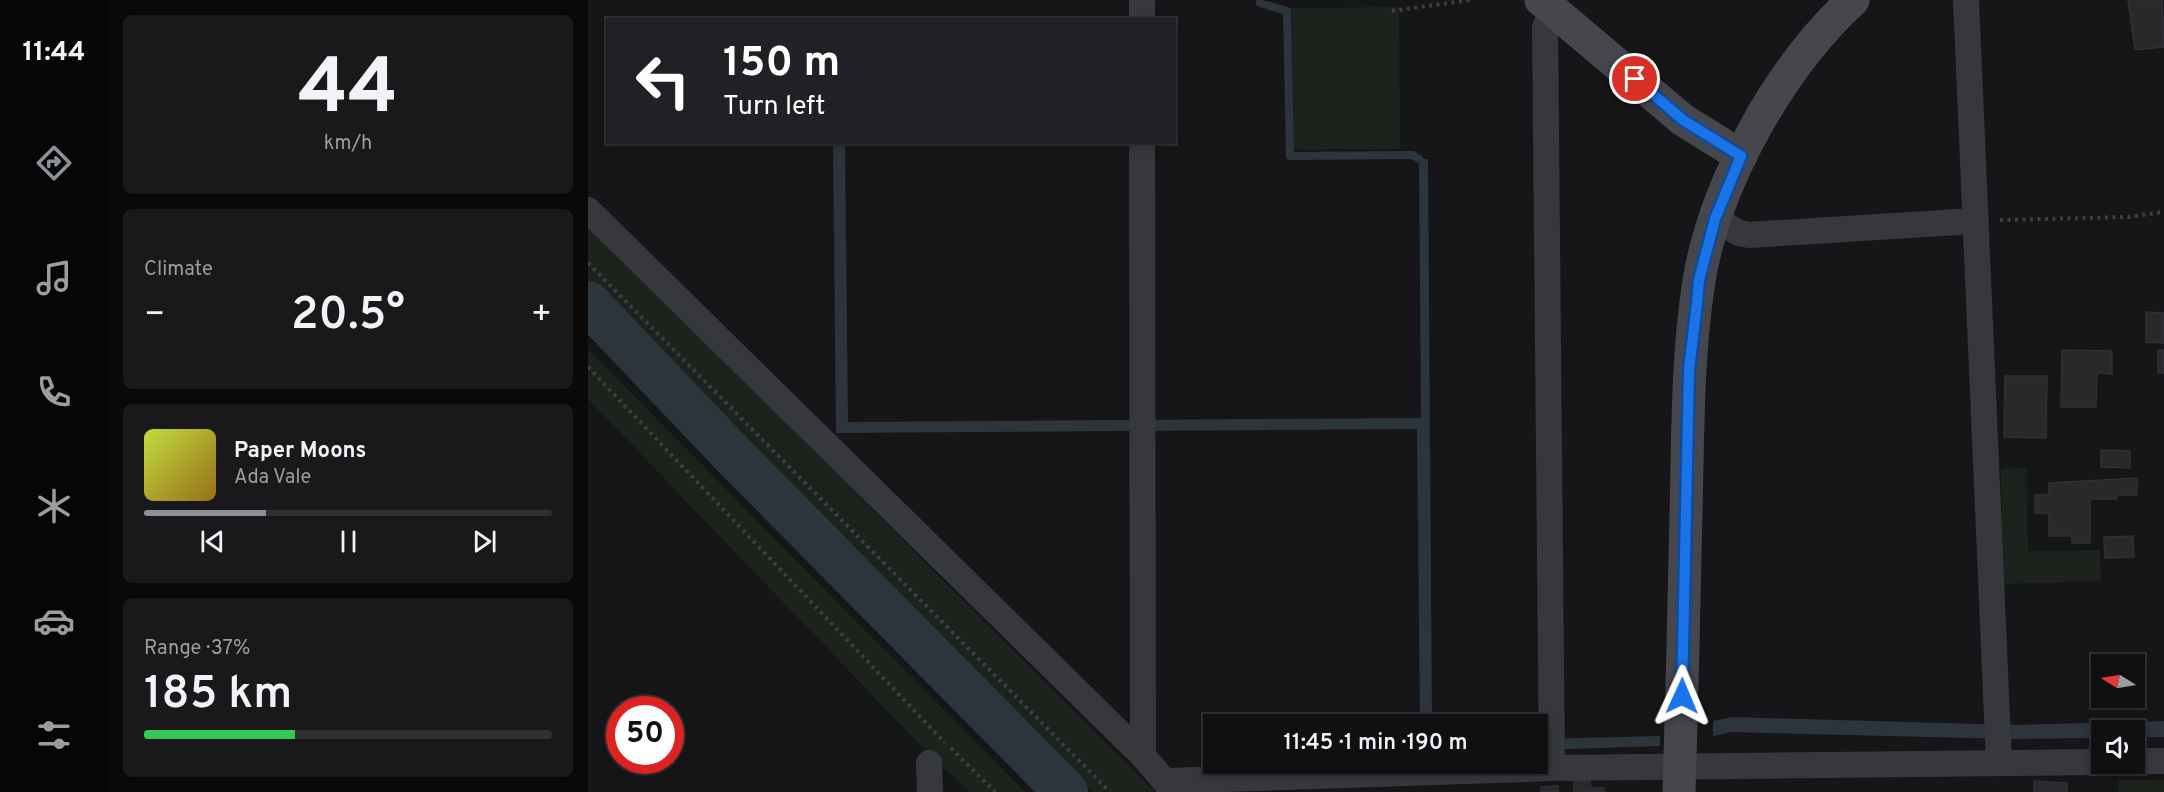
<!DOCTYPE html>
<html lang="en">
<head>
<meta charset="utf-8">
<style>
	:root { --surface:#101012; --page:#19191b; --text:#f1f3f6; --muted:#9c9d9f; --line:#303032; --accent:#8c9099 }
	body { margin:0; font-family:Overpass,sans-serif; background:var(--page); color:var(--text); height:100vh; display:flex; flex-direction:column; font-size:22px; white-space:nowrap }
	* { box-sizing:border-box; margin:0 }
	p { font-size:20px; color:var(--muted) }
	.icon { flex:none; width:33px; height:33px; fill:none; stroke:currentColor; stroke-width:2; stroke-linecap:round; stroke-linejoin:round }
	.map { position:relative; flex:1; overflow:hidden }
	.drawer { display:flex; flex-direction:column; gap:15px; padding:15px; background:#09090a; width:480px }
	.drawer>* { flex:none }
	.guide { position:absolute; left:18px; top:18px; width:570px; height:126px; border-radius:0px; box-shadow:0 3px 9px #0003,0 0 0 2px var(--line); background:#202124; color:#fff; overflow:hidden }
	.needle { width:39px; rotate:281deg }
	.tools { position:absolute; left:1503px; top:654px; display:grid; gap:12px }
	.tools a { display:grid; place-items:center; width:54px; height:54px; border-radius:0px; background:var(--surface); box-shadow:0 3px 9px #0003,0 0 0 2px var(--line); font-size:30px }
	.speed { position:absolute; left:18px; top:696px; display:flex; gap:12px; font-size:30px; font-weight:700; text-align:center }
	.speed>* { display:grid; place-content:center; width:78px; height:78px; border-radius:50%; background:var(--surface); box-shadow:0 3px 9px #0003,0 0 0 2px var(--line); line-height:1 }
	.speed .limit { border:9px solid #d22; background:#fff; color:#111 }
	.pin { position:absolute; display:grid; place-items:center; width:51px; height:51px; color:#fff; margin:-26px; border:3px solid #fff; border-radius:50%; box-shadow:0 2px 6px #0007 }
	.me { position:absolute; width:66px; margin:-33px; rotate:1deg; stroke-linejoin:round; filter:drop-shadow(0 0 4px #0008) }
	.turn { display:flex; align-items:center; gap:21px; height:126px; padding:0 18px; font-size:27px }
	.turn .icon { width:78px; height:78px; stroke-width:2.5 }
	.turn b { display:block; font-size:42px; line-height:51px }
	.big { font-size:45px; font-weight:600; line-height:1.1 }
	.drawer .tile { flex:1; display:flex; flex-direction:column; justify-content:center; gap:9px; min-width:0; padding:0 21px; border-radius:9px; background:var(--page) }
	.drawer .dial { align-items:center; gap:0 }
	.dial b { font-size:78px; line-height:1 }
	.song { display:flex; align-items:center; gap:18px }
	.cover { width:72px; height:72px; border-radius:9px; background:linear-gradient(135deg,hsl(70 70% 55%),hsl(40 70% 35%)) }
	.played { height:6px; border-radius:3px; background:linear-gradient(90deg,var(--accent) 30%,var(--line) 30%) }
	.keys { display:flex; justify-content:space-around; direction:ltr }
	.heat { display:flex; justify-content:space-between; align-items:center; font-size:33px; direction:ltr }
	.charge { height:9px; border-radius:4px; background:linear-gradient(90deg,#34c759 37%,var(--line) 0) }
	.trip { position:absolute; left:615px; top:714px; width:345px; height:60px; border-radius:0px; background:var(--surface); box-shadow:0 3px 9px #0003,0 0 0 2px var(--line); font-weight:600; line-height:60px; text-align:center }
	main { display:flex; flex:1; min-height:0 }
	.dock { display:flex; flex-direction:column; width:108px; justify-content:space-around; align-items:center; background:#060607; color:var(--muted) }
	.dock .icon { width:42px; height:42px }
	.dock .selected { color:var(--accent) }
	.dock b { font-size:27px; color:var(--text) }
	.map>svg:first-child { display:block }
</style>
</head>
<body>
<main>
<nav class="dock">
<b>11:44</b>
<svg class="icon selected" aria-label="directions" viewBox="0 0 24 24"><path d="M12 3l9 9-9 9-9-9zM9 14v-3h6M13 9l2 2-2 2"/></svg>
<svg class="icon" aria-label="music" viewBox="0 0 24 24"><path d="M9 18V5l10-2v13"/><circle cx="6" cy="18" r="3"/><circle cx="16" cy="16" r="3"/></svg>
<svg class="icon" aria-label="phone" viewBox="0 0 24 24"><path d="M5 4h4l2 5-3 2q2 4 5 5l2-3 5 2v4C11 20 4 13 5 4z"/></svg>
<svg class="icon" aria-label="climate" viewBox="0 0 24 24"><path d="M12 3v18M4 7l16 10M4 17L20 7"/></svg>
<svg class="icon" aria-label="car" viewBox="0 0 24 24"><path d="M5 17H2v-5l4-1 3-4h7l3 4 3 1v5h-3M9 17h6M6 11h13"/><circle cx="7" cy="17" r="2"/><circle cx="17" cy="17" r="2"/></svg>
<svg class="icon" aria-label="filters" viewBox="0 0 24 24"><path d="M4 7h16M4 17h16"/><circle cx="9" cy="7" r="2"/><circle cx="15" cy="17" r="2"/></svg>
</nav>
<section class="drawer">
<div class="tile dial"><b>44</b><p>km/h</p></div>
<div class="tile"><p>Climate</p>
<div class="heat"><a>−</a><b class="big">20.5°</b><a>+</a></div>
</div>
<div class="tile">
<div class="song"><i class="cover"></i><div><b>Paper Moons</b><p>Ada Vale</p></div></div>
<div class="played"></div>
<div class="keys"><svg class="icon" aria-label="previous" viewBox="0 0 24 24"><path d="M18 5L8 12l10 7zM5 5v14"/></svg><svg class="icon" aria-label="pause" viewBox="0 0 24 24"><path d="M8 5v14M16 5v14"/></svg><svg class="icon" aria-label="next" viewBox="0 0 24 24"><path d="M6 5l10 7-10 7zM19 5v14"/></svg></div>
</div>
<div class="tile"><p>Range · 37%</p><b class="big">185 km</b><div class="charge"></div></div>
</section>
<div class="map">
<svg width="1576" height="792" viewBox="0 0 1576 792">
	<rect width="100%" height="100%" fill="#161618"/>
	<g fill="#1c231d">
		<polygon points="811,7 812,149 705,150 704,8"/>
		<polygon points="0,225 567,792 505,792 0,284"/>
		<polygon points="0,349 437,792 382,792 333,746 0,399"/>
		<polygon points="1438,468 1440,551 1512,550 1513,581 1415,584 1413,469"/>
		<polygon points="1531,780 1576,780 1576,792 1530,792"/>
	</g>
	<g fill="#2c353c">
		<polygon points="245,143 257,143 260,422 833,418 831,159 840,159 844,724 832,724 829,429 248,433"/>
		<polygon points="1144,717 1422,725 1576,721 1576,737 1547,737 1546,730 1514,730 1513,738 1422,739 1144,732 1125,736 1125,721"/>
		<polygon points="1072,736 1072,746 950,750 950,739"/>
	</g>
	<g fill="none" stroke-linecap="round" stroke-linejoin="round">
		<polyline stroke="#2c353c" stroke-width="8" points="672,0 672,3 699,11 702,156 825,155 831,159"/>
		<polyline stroke="#2c353c" stroke-width="44" points="0,303 146,456 478,792"/>
	</g>
	<g fill="#29292c" stroke="#303034" stroke-width="1.5">
		<polygon points="1540,0 1574,0 1576,47 1547,50"/>
		<polygon points="1558,312 1576,313 1576,343 1558,342"/>
		<polygon points="1474,350 1524,351 1524,374 1509,373 1508,407 1473,407"/>
		<rect x="1570" y="350" width="6" height="23"/>
		<polygon points="1417,376 1459,376 1458,438 1416,437"/>
		<polygon points="1513,450 1542,451 1542,468 1513,467"/>
		<polygon points="1549,478 1549,495 1529,495 1529,499 1502,499 1502,543 1484,543 1484,536 1461,536 1461,513 1447,513 1447,495 1461,495 1461,483"/>
		<polygon points="1545,536 1546,557 1517,558 1516,537"/>
		<polygon points="986,781 1002,781 1003,788 1016,788 1016,792 986,792"/>
		<polygon points="1446,781 1479,783 1479,792 1481,792 1446,792"/>
		<polygon points="970,786 970,792 953,792 953,787"/>
	</g>
	<g fill="none" stroke-linecap="round" stroke-linejoin="round">
		<g stroke="#3d3f44" stroke-width="4" stroke-dasharray="3 4.5" stroke-linecap="butt">
			<polyline points="804,11 882,0"/>
			<polyline points="1412,220 1540,217 1576,212"/>
			<polyline points="0,263 522,792"/>
			<polyline points="0,367 357,743"/>
			<polyline points="363,748 407,792"/>
		</g>
		<g stroke="#37383d" stroke-width="26">
			<polyline points="554,0 554,20"/>
			<polyline points="1378,0 1411,763"/>
			<polyline points="554,142 555,756"/>
			<polyline points="0,210 555,756 586,792"/>
			<polyline points="1127,219 1151,233 1161,235 1386,221"/>
			<polyline points="1546,761 1576,761"/>
			<polyline points="341,763 342,792"/>
			<polyline points="964,768 957,27 966,11"/>
			<polyline points="578,781 964,768 1514,762"/>
		</g>
		<g stroke="#45474d" stroke-width="33">
			<polyline points="953,0 1095,120 1153,156"/>
			<path d="M1091,792c3,-93 5,-187 7,-280 2,-77 1,-155 13,-231 16,-98 81,-214 154,-281"/>
		</g>
	</g>
	<g fill="none" stroke-linecap="round" stroke-linejoin="round">
		<defs>
			<polyline id="route" points="1047,79 1095,120 1153,156 1127,219 1111,280 1109,303 1101,370 1094,696"/>
		</defs>
		<use href="#route" stroke="#114b97" stroke-width="15"/>
		<use href="#route" stroke="#1a73e8" stroke-width="10"/>
	</g>
</svg>
<div class="tools">
<a><svg class="needle" viewBox="-14 -14 28 28"><path d="M0-13l5 13h-10z" fill="#e53935"/><path d="M0 13l5-13h-10z" fill="#9c9d9f"/></svg></a>
<a><svg class="icon" aria-label="sound" viewBox="0 0 24 24"><path d="M4 9h4l5-4v14l-5-4H4zM17 9q2 3 0 6"/></svg></a>
</div>
<div class="speed"><div class="limit">50</div></div>
<div class="pin" style="left:1047px;top:79px;background:#d93025"><svg class="icon" aria-label="arrive" viewBox="0 0 24 24"><path d="M6 21V4h12l-3 4 3 4H6"/></svg></div>
<svg class="me" style="left:1094px;top:696px" viewBox="-20 -20 40 40"><path d="M0-17L14 15 0 8-14 15z" fill="#1a73e8" stroke="#fff" stroke-width="4"/></svg>
<div class="trip">11:45 · 1 min · 190 m</div>
<div class="guide">
<div class="turn"><svg class="icon" aria-label="left" viewBox="0 0 24 24"><path d="M17 20v-9H6M10 6l-5 5 5 5"/></svg><div><b>150 m</b>Turn left</div></div>
</div>
</div>
</main>
</body>
</html>
